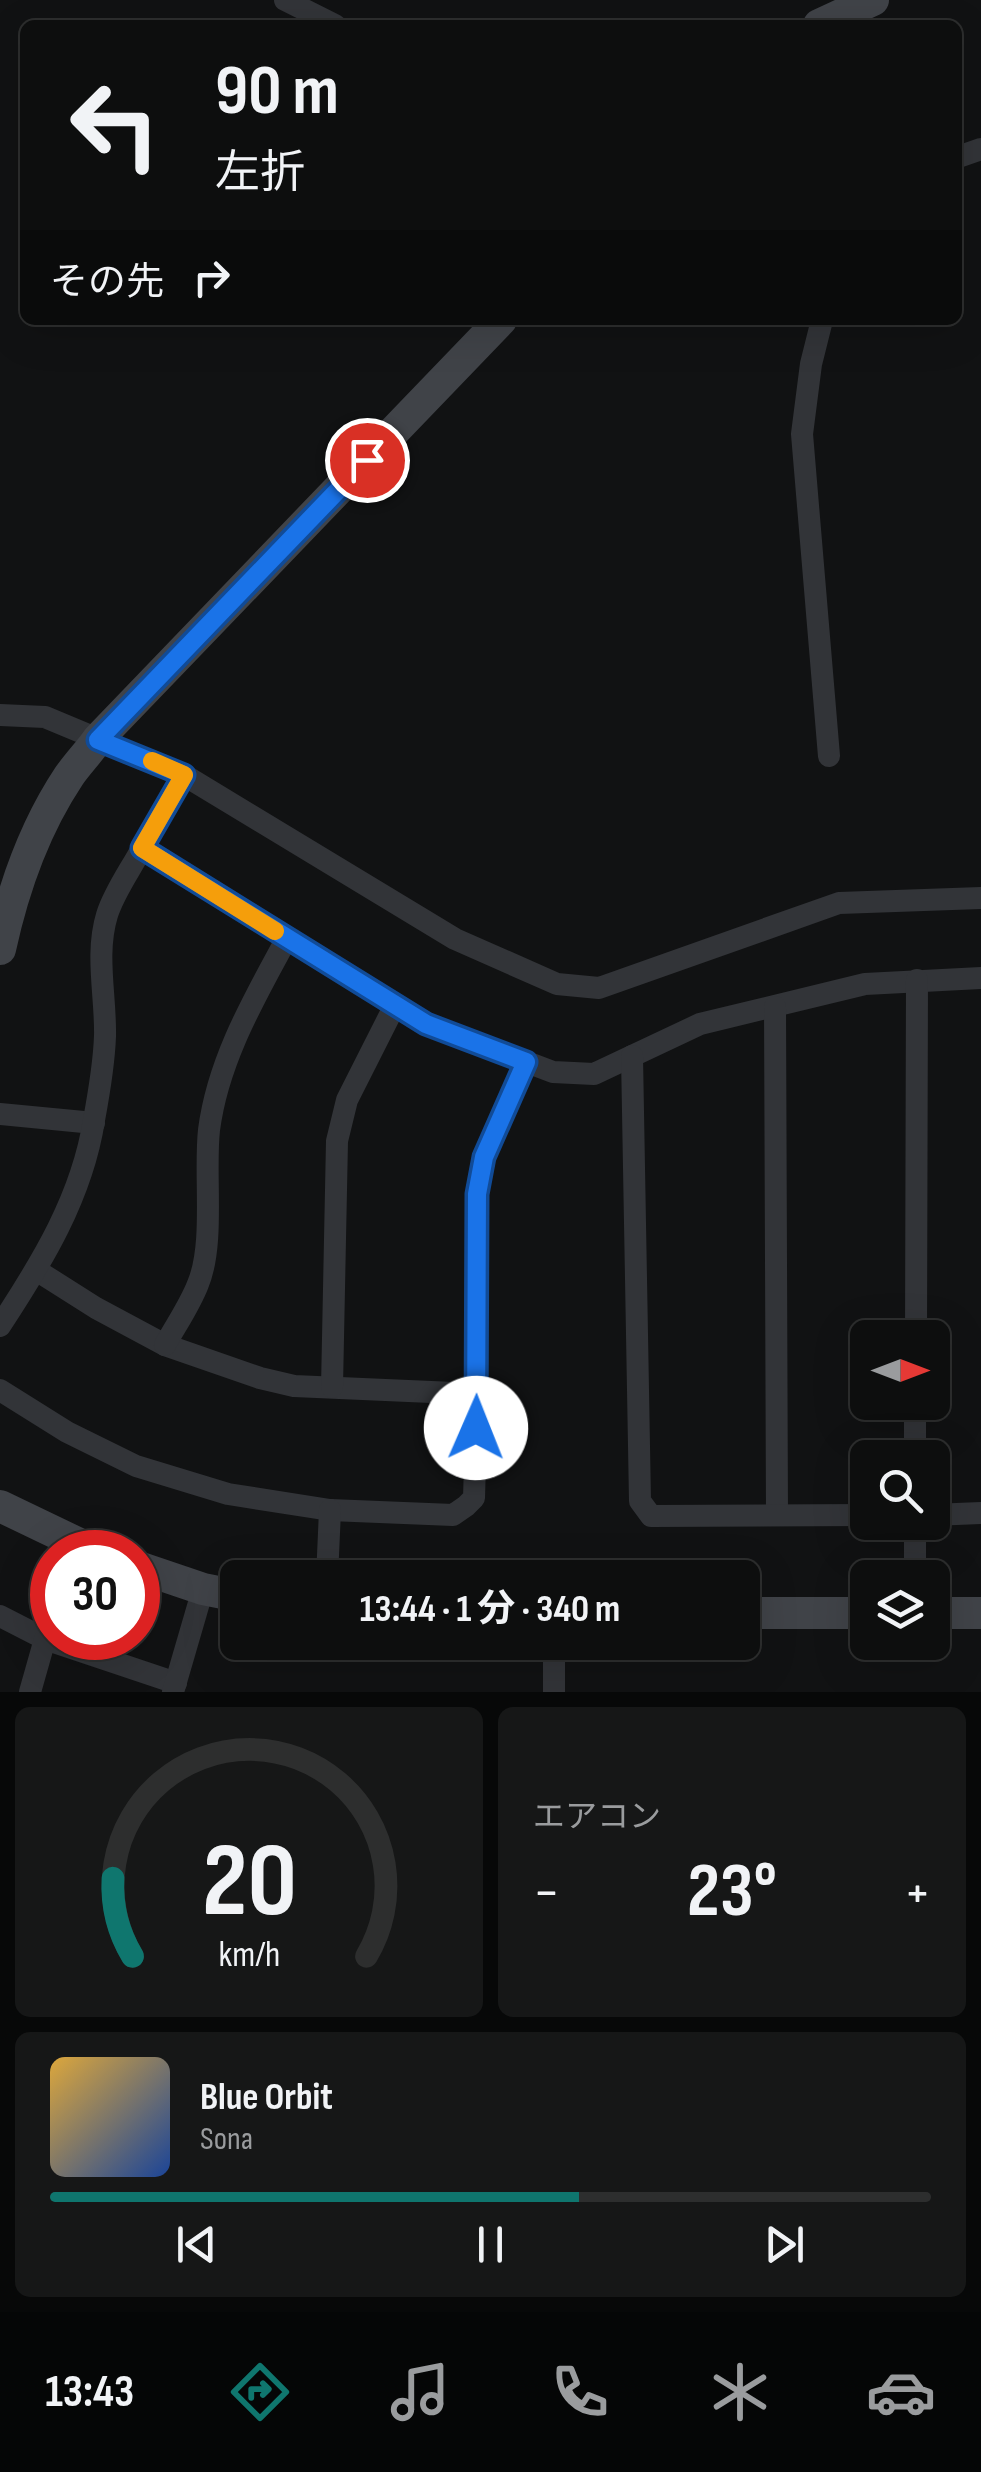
<!DOCTYPE html>
<html lang="ja">
<head>
<meta charset="utf-8">
<style>
	:root { --surface:#0d0e0e; --page:#161717; --text:#f1f3f6; --muted:#9a9c9e; --line:#2d2e2e; --accent:#0f766e }
	body { margin:0; font-family:"Sofia Sans Condensed","Noto Sans JP",sans-serif; background:var(--page); color:var(--text); height:100vh; display:flex; flex-direction:column; font-size:38px; white-space:nowrap }
	* { box-sizing:border-box; margin:0 }
	p { font-size:32px; color:var(--muted) }
	.icon { flex:none; width:55px; height:55px; fill:none; stroke:currentColor; stroke-width:2; stroke-linecap:round; stroke-linejoin:round }
	.map { position:relative; height:1692px; overflow:hidden }
	.panel { display:flex; flex-direction:column; gap:15px; padding:15px; background:#070808; flex:1 }
	.panel>* { flex:none }
	.banner { position:absolute; left:20px; top:20px; width:942px; height:305px; border-radius:15px; box-shadow:0 10px 40px #0002,0 0 0 2px var(--line); background:#0d0e0e; color:var(--text); overflow:hidden }
	.needle { width:65px; rotate:90deg }
	.buttons { position:absolute; left:850px; top:1320px; display:grid; gap:20px }
	.buttons a { display:grid; place-items:center; width:100px; height:100px; border-radius:15px; background:var(--surface); box-shadow:0 10px 40px #0002,0 0 0 2px var(--line); font-size:50px }
	.speed { position:absolute; left:30px; top:1530px; display:flex; gap:20px; font-size:50px; font-weight:700; text-align:center }
	.speed>* { display:grid; place-content:center; width:130px; height:130px; border-radius:50%; background:var(--surface); box-shadow:0 10px 40px #0002,0 0 0 2px var(--line); line-height:1 }
	.speed .limit { border:15px solid #d22; background:#fff; color:#111 }
	.pin { position:absolute; display:grid; place-items:center; width:85px; height:85px; color:#fff; margin:-42px; border:5px solid #fff; border-radius:50%; box-shadow:0 2px 10px #0007 }
	.me { position:absolute; width:110px; margin:-55px; rotate:1deg; stroke-linejoin:round; filter:drop-shadow(0 0 8px #0008) }
	.turn { display:flex; align-items:center; gap:35px; height:210px; padding:0 30px; font-size:45px }
	.turn .icon { width:130px; height:130px; stroke-width:2.5 }
	.turn b { display:block; font-size:70px; line-height:85px }
	.then { display:flex; align-items:center; height:95px; padding:0 30px; background:#0003; gap:20px; font-size:38px }
	.big { font-size:75px; font-weight:700; line-height:1.1 }
	.panel .card { flex:1; display:flex; flex-direction:column; justify-content:center; gap:15px; min-width:0; padding:0 35px; border-radius:15px; background:var(--page) }
	.panel .dial { align-items:center; gap:0 }
	.dial svg { height:260px; overflow:visible; fill:none; stroke:var(--line); stroke-width:7; stroke-linecap:round; text-anchor:middle }
	.dial text { fill:var(--text); stroke:none }
	.song { display:flex; align-items:center; gap:30px }
	.cover { width:120px; height:120px; border-radius:15px; background:linear-gradient(135deg,hsl(40 70% 55%),hsl(220 70% 35%)) }
	.played { height:10px; border-radius:5px; background:linear-gradient(90deg,var(--accent) 60%,var(--line) 60%) }
	.keys { display:flex; justify-content:space-around; direction:ltr }
	.heat { display:flex; justify-content:space-between; align-items:center; font-size:55px; direction:ltr }
	.panel .tiles { flex:1; display:grid; gap:15px; grid-template-columns:1fr 1fr }
	.card:last-child { grid-column:span 2 }
	.trip { position:absolute; left:220px; top:1560px; width:540px; height:100px; border-radius:15px; background:var(--surface); box-shadow:0 10px 40px #0002,0 0 0 2px var(--line); font-weight:700; line-height:100px; text-align:center }
	.menu { display:flex; height:160px; justify-content:space-around; align-items:center; background:#050606; color:var(--muted) }
	.menu .icon { width:70px; height:70px }
	.menu .selected { color:var(--accent) }
	.menu b { font-size:45px; color:var(--text) }
	.map>svg:first-child { display:block }
</style>
</head>
<body>
<div class="map">
<svg width="981" height="1692" viewBox="0 0 981 1692">
	<rect width="100%" height="100%" fill="#111213"/>
	<g fill="none" stroke-linecap="round" stroke-linejoin="round">
		<g stroke="#323438" stroke-width="22">
			<polyline points="285,0 335,25"/>
			<polyline points="958,157 981,149"/>
			<polyline points="822,320 811,364 802,434 829,756"/>
			<polyline points="0,715 45,717 184,775 142,848 426,1024 553,1072 594,1074 700,1024 865,984 981,978"/>
			<polyline points="184,775 455,939 557,984 599,988 839,903 981,898"/>
			<polyline points="775,1007 777,1514"/>
			<polyline points="632,1056 640,1501 651,1516 868,1515"/>
			<polyline points="0,1114 94,1123"/>
			<polyline points="36,1270 96,1308 165,1345 260,1378 294,1386 477,1394"/>
			<path d="M0,1326c42,-64 82,-129 94,-206 5,-27 10,-56 11,-84 1,-39 -10,-82 2,-121 7,-23 24,-46 35,-67"/>
			<polyline points="916,1338 917,980"/>
			<path d="M165,1345c11,-20 25,-40 33,-61 17,-41 6,-109 11,-154 9,-70 45,-131 78,-192"/>
			<polyline points="332,1387 337,1141 347,1100 395,1005"/>
			<polyline points="0,1390 67,1432 136,1466 228,1494 330,1510 453,1515 466,1506 474,1498 477,1394 477,1194 484,1157 526,1062"/>
			<polyline points="915,1458 915,1402"/>
			<polyline points="932,1515 981,1513"/>
			<polyline points="915,1522 915,1578"/>
			<polyline points="327,1578 330,1510"/>
			<polyline points="0,1616 45,1639 176,1683"/>
			<polyline points="554,1642 554,1692"/>
			<polyline points="30,1692 45,1639"/>
			<polyline points="173,1692 203,1589"/>
		</g>
		<g stroke="#404348" stroke-width="32">
			<polyline points="819,25 873,0"/>
			<path d="M0,949c13,-60 35,-122 69,-173 9,-13 20,-24 29,-37l403,-419"/>
			<polyline points="0,1506 96,1552"/>
			<polyline points="138,1567 203,1589 238,1596"/>
			<polyline points="742,1613 868,1613"/>
			<polyline points="932,1613 981,1613"/>
		</g>
	</g>
	<g fill="none" stroke-linecap="round" stroke-linejoin="round">
		<defs>
			<polyline id="route" points="367,460 98,740 184,775 142,848 426,1024 526,1062 484,1157 477,1194 476,1428"/>
		</defs>
		<use href="#route" stroke="#114b97" stroke-width="25"/>
		<use href="#route" stroke="#1a73e8" stroke-width="18"/>
		<polyline stroke="#f59e0b" stroke-width="18" points="152,761 184,775 142,848 275,931"/>
	</g>
</svg>
<div class="buttons">
<a><svg class="needle" viewBox="-14 -14 28 28"><path d="M0-13l5 13h-10z" fill="#e53935"/><path d="M0 13l5-13h-10z" fill="#9a9c9e"/></svg></a>
<a><svg class="icon" aria-label="search" viewBox="0 0 24 24"><circle cx="10" cy="10" r="6"/><path d="M15 15l6 6"/></svg></a>
<a><svg class="icon" aria-label="layers" viewBox="0 0 24 24"><path d="M12 4l9 5-9 5-9-5zM3 14l9 5 9-5"/></svg></a>
</div>
<div class="speed"><div class="limit">30</div></div>
<div class="pin" style="left:367px;top:460px;background:#d93025"><svg class="icon" aria-label="arrive" viewBox="0 0 24 24"><path d="M6 21V4h12l-3 4 3 4H6"/></svg></div>
<svg class="me" style="left:476px;top:1428px" viewBox="-20 -20 40 40"><circle r="19" fill="#fff"/><path d="M0-13L10 11 0 6-10 11z" fill="#1a73e8"/></svg>
<div class="trip">13:44 · 1 分 · 340 m</div>
<div class="banner">
<div class="turn"><svg class="icon" aria-label="left" viewBox="0 0 24 24"><path d="M17 20v-9H6M10 6l-5 5 5 5"/></svg><div><b>90 m</b>左折</div></div>
<div class="then">その先<svg class="icon" aria-label="right" viewBox="0 0 24 24"><path d="M7 20v-9h11M14 6l5 5-5 5"/></svg></div>
</div>
</div>
<section class="panel">
<div class="tiles">
<div class="card dial"><svg viewBox="0 0 100 80">
<path d="M14 69A42 42 0 1 1 86 69"/>
<path d="M14 69A42 42 0 0 1 8 45" stroke="#0f766e"/>
<text x="50" y="56" font-size="32" font-weight="700">20</text>
<text x="50" y="72" font-size="11">km/h</text>
</svg></div>
<div class="card"><p>エアコン</p>
<div class="heat"><a>−</a><b class="big">23°</b><a>+</a></div>
</div>
<div class="card">
<div class="song"><i class="cover"></i><div><b>Blue Orbit</b><p>Sona</p></div></div>
<div class="played"></div>
<div class="keys"><svg class="icon" aria-label="previous" viewBox="0 0 24 24"><path d="M18 5L8 12l10 7zM5 5v14"/></svg><svg class="icon" aria-label="pause" viewBox="0 0 24 24"><path d="M8 5v14M16 5v14"/></svg><svg class="icon" aria-label="next" viewBox="0 0 24 24"><path d="M6 5l10 7-10 7zM19 5v14"/></svg></div>
</div>
</div>
</section>
<nav class="menu">
<b>13:43</b>
<svg class="icon selected" aria-label="directions" viewBox="0 0 24 24"><path d="M12 3l9 9-9 9-9-9zM9 14v-3h6M13 9l2 2-2 2"/></svg>
<svg class="icon" aria-label="music" viewBox="0 0 24 24"><path d="M9 18V5l10-2v13"/><circle cx="6" cy="18" r="3"/><circle cx="16" cy="16" r="3"/></svg>
<svg class="icon" aria-label="phone" viewBox="0 0 24 24"><path d="M5 4h4l2 5-3 2q2 4 5 5l2-3 5 2v4C11 20 4 13 5 4z"/></svg>
<svg class="icon" aria-label="climate" viewBox="0 0 24 24"><path d="M12 3v18M4 7l16 10M4 17L20 7"/></svg>
<svg class="icon" aria-label="car" viewBox="0 0 24 24"><path d="M5 17H2v-5l4-1 3-4h7l3 4 3 1v5h-3M9 17h6M6 11h13"/><circle cx="7" cy="17" r="2"/><circle cx="17" cy="17" r="2"/></svg>
</nav>
</body>
</html>
